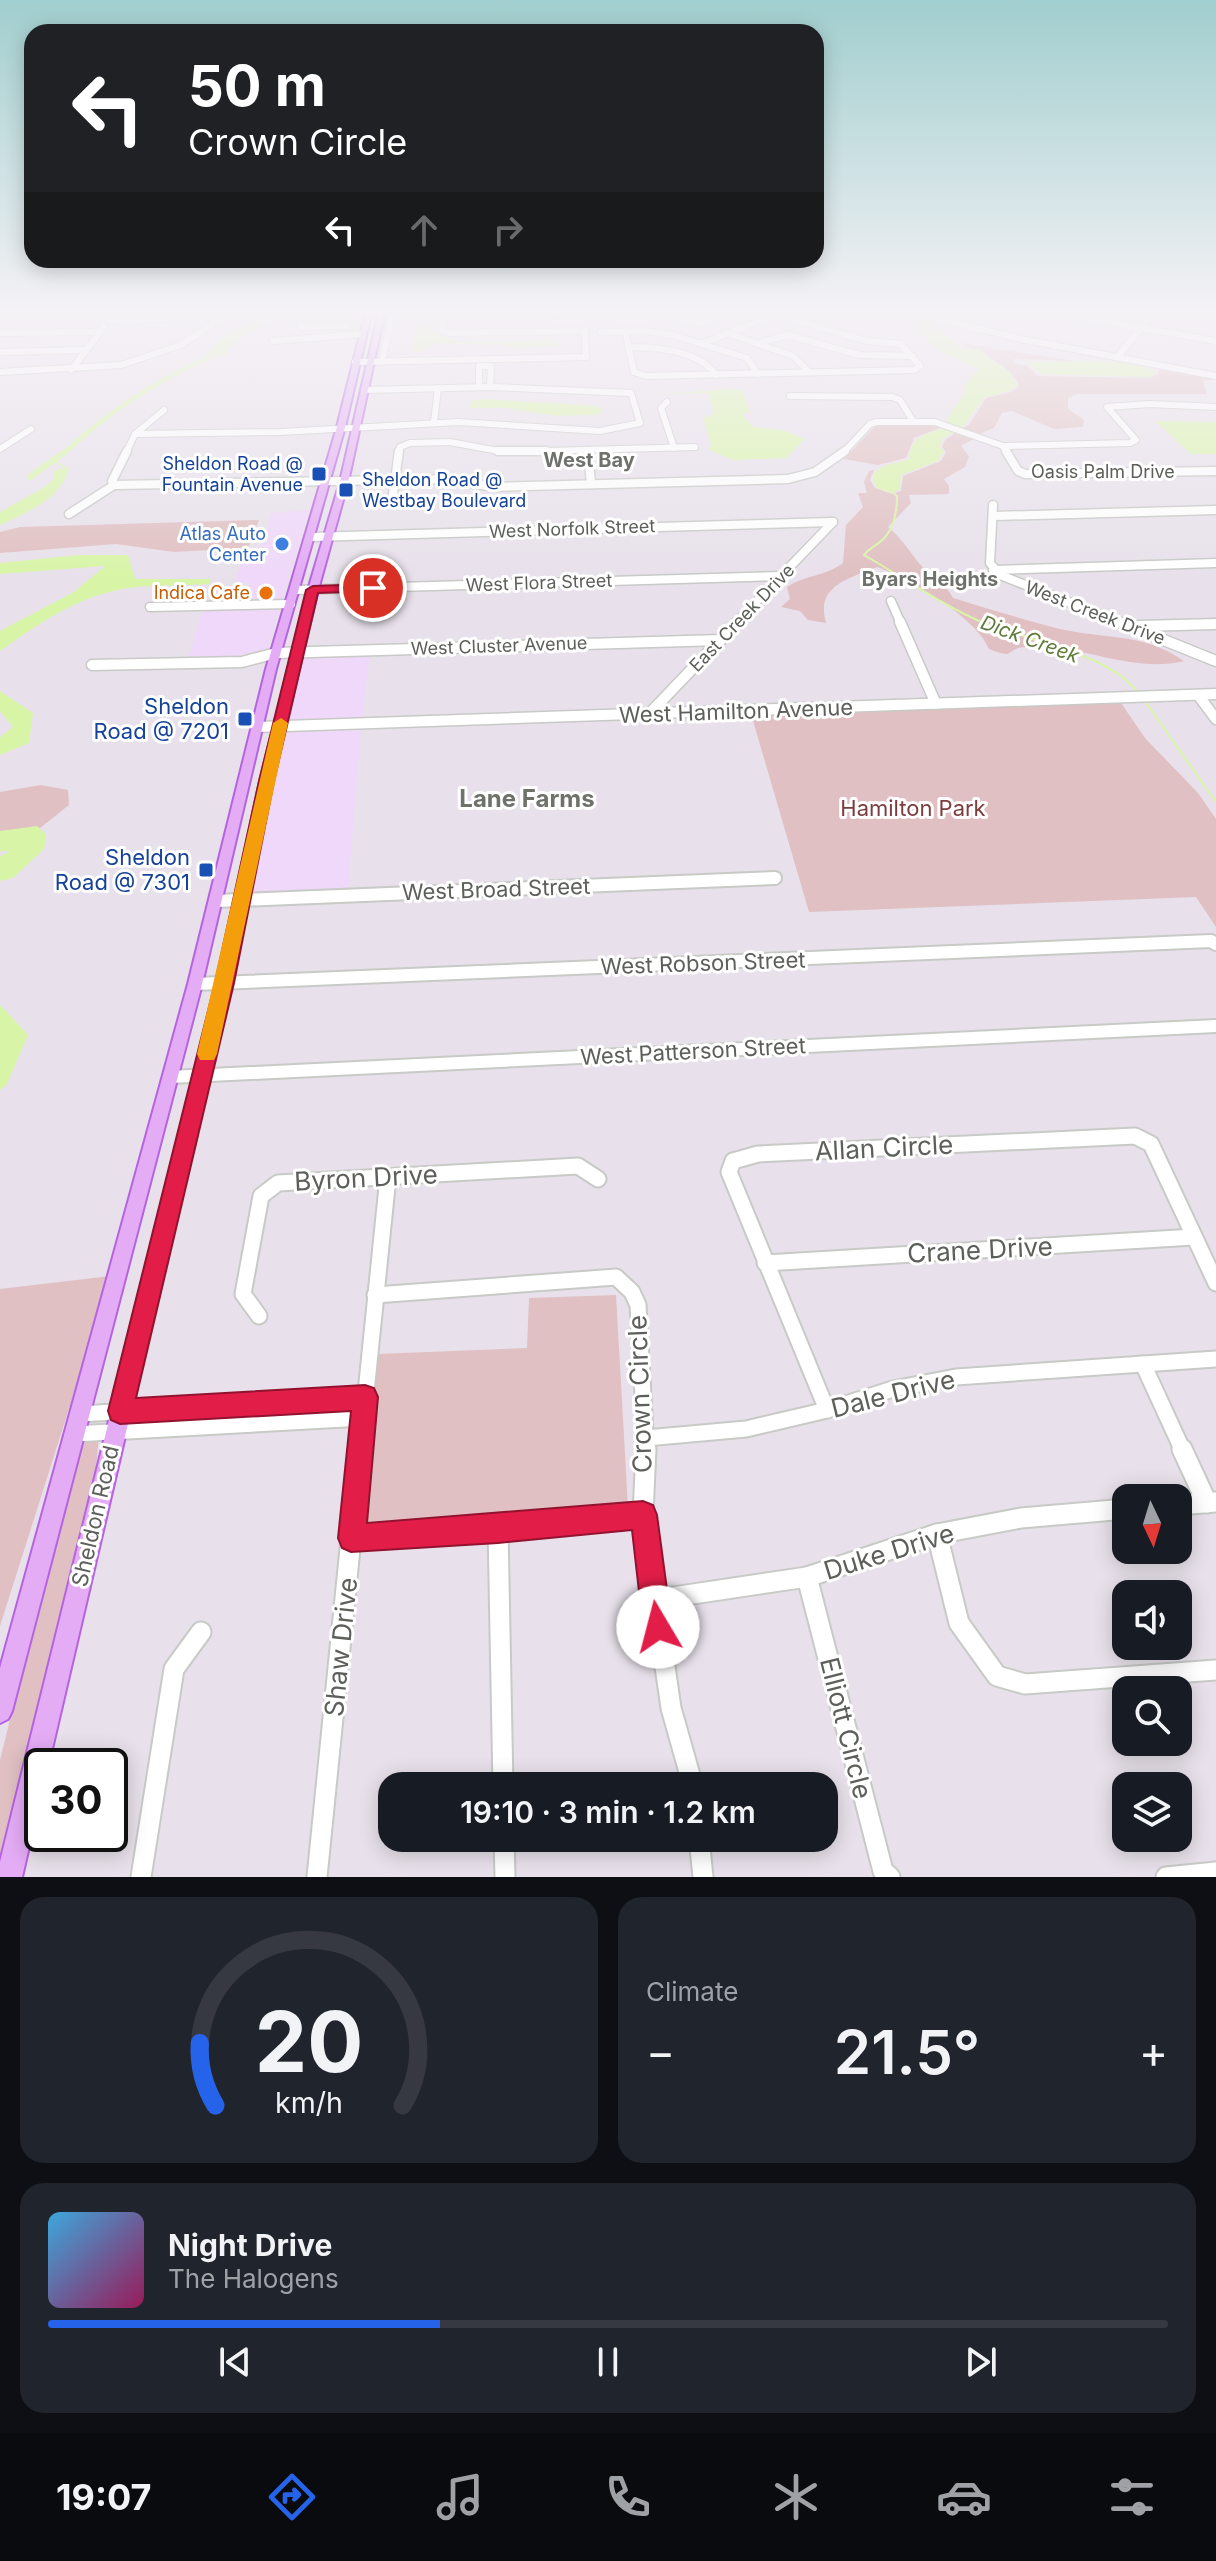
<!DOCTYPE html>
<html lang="en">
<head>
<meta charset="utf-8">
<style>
	:root { --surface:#171b24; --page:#20242c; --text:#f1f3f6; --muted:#9ea1a6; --line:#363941; --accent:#2563eb }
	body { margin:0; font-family:Inter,sans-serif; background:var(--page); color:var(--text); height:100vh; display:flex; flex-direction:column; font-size:30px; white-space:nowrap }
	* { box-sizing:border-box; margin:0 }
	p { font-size:26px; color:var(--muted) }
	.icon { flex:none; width:44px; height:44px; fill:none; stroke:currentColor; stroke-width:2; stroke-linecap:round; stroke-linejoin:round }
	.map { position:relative; height:1877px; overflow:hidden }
	.details { display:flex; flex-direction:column; gap:20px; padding:20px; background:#0d0f14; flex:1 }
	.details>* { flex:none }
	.banner { position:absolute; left:24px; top:24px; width:800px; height:244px; border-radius:24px; box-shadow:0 4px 20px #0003; background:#202124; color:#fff; overflow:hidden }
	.needle { width:52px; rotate:176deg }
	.tools { position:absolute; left:1112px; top:1484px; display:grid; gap:16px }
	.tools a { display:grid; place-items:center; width:80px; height:80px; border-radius:16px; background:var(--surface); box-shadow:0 4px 20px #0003; font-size:40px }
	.speed { position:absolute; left:24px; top:1748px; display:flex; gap:16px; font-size:40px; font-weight:700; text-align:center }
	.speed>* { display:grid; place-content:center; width:104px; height:104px; border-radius:50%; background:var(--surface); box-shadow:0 4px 20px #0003; line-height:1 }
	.speed .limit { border:4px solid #111; border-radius:12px; background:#fff; color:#111 }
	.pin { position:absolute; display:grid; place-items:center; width:68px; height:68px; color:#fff; margin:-34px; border:4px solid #fff; border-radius:50%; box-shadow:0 2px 8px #0007 }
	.me { position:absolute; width:88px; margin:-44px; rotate:352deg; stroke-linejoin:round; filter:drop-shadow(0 0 6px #0008) }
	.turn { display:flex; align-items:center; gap:28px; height:168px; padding:0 32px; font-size:36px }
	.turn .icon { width:104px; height:104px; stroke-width:2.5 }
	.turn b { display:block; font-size:56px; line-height:68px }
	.lanes { display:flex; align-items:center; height:76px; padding:0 32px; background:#0003; justify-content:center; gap:40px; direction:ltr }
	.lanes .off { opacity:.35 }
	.big { font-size:60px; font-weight:600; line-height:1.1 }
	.details .card { flex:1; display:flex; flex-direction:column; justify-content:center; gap:12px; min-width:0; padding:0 28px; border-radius:24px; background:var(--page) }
	.details .dial { align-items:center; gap:0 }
	.dial svg { height:208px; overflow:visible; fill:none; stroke:var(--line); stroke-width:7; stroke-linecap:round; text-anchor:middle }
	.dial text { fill:var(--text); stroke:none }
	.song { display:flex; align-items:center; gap:24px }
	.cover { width:96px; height:96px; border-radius:12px; background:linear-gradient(135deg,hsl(200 70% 55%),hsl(330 70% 35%)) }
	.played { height:8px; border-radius:4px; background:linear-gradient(90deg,var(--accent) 35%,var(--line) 35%) }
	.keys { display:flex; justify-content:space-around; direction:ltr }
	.heat { display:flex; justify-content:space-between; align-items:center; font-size:44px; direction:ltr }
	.details .tiles { flex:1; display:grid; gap:20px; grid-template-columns:1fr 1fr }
	.card:last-child { grid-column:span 2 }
	.trip { position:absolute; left:378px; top:1772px; width:460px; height:80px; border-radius:24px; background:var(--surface); box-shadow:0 4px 20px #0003; font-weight:600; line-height:80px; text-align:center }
	.dock { display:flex; height:128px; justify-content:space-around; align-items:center; background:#090b0e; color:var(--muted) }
	.dock .icon { width:56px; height:56px }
	.dock .active { color:var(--accent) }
	.dock b { font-size:36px; color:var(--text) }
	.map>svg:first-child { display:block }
</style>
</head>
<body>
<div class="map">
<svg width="1216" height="1877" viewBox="0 0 1216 1877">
	<rect width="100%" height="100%" fill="#e8e1eb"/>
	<g fill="#efd8f9">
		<polygon points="309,510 281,602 239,603 251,583 236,583 242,557 259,556 271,513"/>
		<polygon points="280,606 266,653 255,658 188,661 203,608"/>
		<polygon points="370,653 362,721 284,724 301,655"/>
		<polygon points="361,727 348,891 249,894 270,808 273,776 283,729"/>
	</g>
	<g fill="#e0c0c2">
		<path d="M961,343l114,18 -61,-2v4l14,3 10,10 112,2 8,-4 1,-6 57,11 -13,2 4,13h-130l-9,4v11l16,11 -1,7 -29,2 -42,-18 -10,2 -8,15 -17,7 -16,-6 8,-4 17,-27 25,-6 8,-6c-7,-19 -25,-23 -39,-37l-14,-1z"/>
		<polygon points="930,423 940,428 914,438 906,458 878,465 844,459 876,425"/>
		<path d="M957,432l18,6 -14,8 8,10 -4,11 -21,12 5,7v8l-40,1 2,8 -23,24c16,13 24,29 38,44 9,11 21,14 27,27 36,11 71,22 107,31 48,11 82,3 124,32 -46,11 -89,-10 -135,-14 -9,0 -22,-1 -31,1 -4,1 -7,5 -11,6 -5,0 -13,-3 -18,-5 -12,-31 -80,-71 -112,-82 -28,12 -62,18 -51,56l-18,-3 -8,-9 -19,-4 9,-8 -3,-12c18,-12 39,-11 56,-24l3,-38 17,-18 -5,-14h9l-3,-11 5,-11 5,-1 -4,10 5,8 17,6 9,-3 2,-15 38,-15 5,-9 -4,-5 3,-7z"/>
		<polygon points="259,520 248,548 174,552 116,544 0,553 0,532 20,527"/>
		<polygon points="1119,700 1145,738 1198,793 1216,819 1216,927 1196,897 809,912 751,714"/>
		<polygon points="41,785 68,790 69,805 40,828 0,831 0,792"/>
		<polygon points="110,1276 101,1308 0,1626 0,1289"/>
		<polygon points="616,1295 628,1507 360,1528 377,1354 527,1348 529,1298"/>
		<polygon points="99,1433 95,1482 0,1877 0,1760 71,1473 86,1439"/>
	</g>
	<g fill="#d8f5a7">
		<path d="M265,315h14c-16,16 -43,17 -53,40l-19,3 -2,-3 19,-20z"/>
		<path d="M914,315h18l-3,7 35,27h15c14,14 31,18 38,37l-8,5 -25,7 -22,30 -14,-5 1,-7 16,-23 -1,-8 15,-16c-26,-12 -59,-22 -65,-54z"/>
		<polygon points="426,324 433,325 432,332 459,342 555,340 559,345 517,349 505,345 436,343 422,351 412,351 416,326"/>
		<path d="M1026,362c28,0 110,-6 130,11l-7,4 -107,-3z"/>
		<polygon points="734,389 742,390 750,412 743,415 753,427 782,430 805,439 786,458 733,460 709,450 711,444 703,418 714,414 708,393 656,394"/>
		<polygon points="486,399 597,406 603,412 597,415 556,416 506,408 470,408 471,401"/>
		<polygon points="1155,421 1216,422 1216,454 1191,454"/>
		<path d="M943,428l12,4 -13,7 -2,8 4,4 -6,10 -37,14 -2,15 -8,3 -14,-5 -4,-8 1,-6 9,-8 27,-7c-2,-21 16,-25 33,-31z"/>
		<path d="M69,467c-6,31 -43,46 -69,58v-13l43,-24 11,-9 -1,-8z"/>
		<path d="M78,555h50l7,24h76l-2,5c-28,2 -60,0 -87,5 -47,9 -84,35 -122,62v-20l74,-39 31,-26 -105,8v-11z"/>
		<polygon points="0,691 33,713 29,743 0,755 0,737 13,727 0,711"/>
		<polygon points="37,826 46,834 44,849 13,878 0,881 0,856 10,851 0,851 0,831"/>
		<polygon points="0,1005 28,1035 7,1084 0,1090"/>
	</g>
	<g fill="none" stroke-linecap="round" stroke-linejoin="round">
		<g stroke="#d8f5a7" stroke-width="2">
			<polyline points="55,461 66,469"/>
			<path d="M892,492l5,4c0,16 -3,35 -17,46 -6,5 -11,6 -16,13 37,21 74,48 113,65 42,19 134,33 161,73"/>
			<polyline points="1144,700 1216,802"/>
		</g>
		<path stroke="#d8f5a7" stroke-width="5" d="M64,453c41,-38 92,-72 143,-95"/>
		<polyline stroke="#d8f5a7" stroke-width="6" points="30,477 66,451"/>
		<defs>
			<g id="minor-far5">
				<polyline points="667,315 701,323 721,315"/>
				<polyline points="922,315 1021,339 1216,376"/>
				<polyline points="1068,315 1216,341"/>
				<polyline points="392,316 434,315"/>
				<polyline points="494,317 572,315"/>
				<polyline points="109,320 222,317"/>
				<polyline points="300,327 346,326"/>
				<polyline points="625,331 634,372 646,376 914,370 920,366 901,344 867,341 781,316"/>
				<polyline points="601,332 646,331 673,335 747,358 758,374"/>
				<polyline points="0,333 100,332"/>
				<polyline points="727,333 793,356 809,372"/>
				<polyline points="273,341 362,334"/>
				<polyline points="760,343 787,335 860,355 913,356"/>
				<polyline points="701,344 771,316"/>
				<path d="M628,347c28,0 71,3 88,28"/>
				<polyline points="0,352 85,350"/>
				<polyline points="1117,357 1152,315"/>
				<polyline points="355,362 586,357 585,331 449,333 443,331 444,315"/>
				<polyline points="382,362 392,315"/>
				<polyline points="71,370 104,327"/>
				<polyline points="0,372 121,365 181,345 227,315"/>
				<polyline points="479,387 479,366 491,366 490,387"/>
				<polyline points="790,396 892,397 900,400 913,421"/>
				<polyline points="667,402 661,408 674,448"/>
				<polyline points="434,422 438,388"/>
				<polyline points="135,434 281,432 458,422 600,431 640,423 631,393 490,387 364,390"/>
				<polyline points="1003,446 1007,453"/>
				<polyline points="0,449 31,429"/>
				<polyline points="126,453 135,434 164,410"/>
				<polyline points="399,453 400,447 410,443 450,442 504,452 695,447"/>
				<polyline points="843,453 870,424 877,422 935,422 1003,446 1130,443 1136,440 1107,407 1150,404 1216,407"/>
			</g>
			<g id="minor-far4">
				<polyline points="498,451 546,451"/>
				<polyline points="588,451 591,484"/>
				<polyline points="1006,451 1018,471 1025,474 1216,471"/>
				<polyline points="114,485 450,479 493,487 788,479 815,472 845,451"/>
				<polyline points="392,501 399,451"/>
				<polyline points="993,505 990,563 1000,575 1124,624"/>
				<polyline points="69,514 114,485 112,481 127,451"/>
				<polyline points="993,516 1216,510"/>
				<polyline points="311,537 833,522"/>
				<polyline points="993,570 1216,563"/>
				<polyline points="295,590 783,576"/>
				<polyline points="891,601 901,624"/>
				<polyline points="150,607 291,604"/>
				<polyline points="735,624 833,522"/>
				<polyline points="1198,624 1216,624"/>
			</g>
			<g id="minor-far3">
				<polyline points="900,622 936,704"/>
				<polyline points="1119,622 1216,661"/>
				<polyline points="1139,626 1216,624"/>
				<polyline points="92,665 242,662 276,653 721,640"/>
				<polyline points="1198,695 1216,719"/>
				<polyline points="649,714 737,622"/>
				<polyline points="257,727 1216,694"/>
			</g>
			<g id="minor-far2">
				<polyline points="216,901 775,878"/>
				<polyline points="195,984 1211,941 1216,944"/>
				<polyline points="170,1077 1216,1026"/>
			</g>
			<g id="minor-far1">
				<polyline points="765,1263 1194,1237"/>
				<polyline points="375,1295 616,1277 632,1292 638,1305 646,1451"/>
				<polyline points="259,1316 243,1294 261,1196 278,1183 578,1166 598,1179"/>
				<polyline points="1143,1364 1183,1451"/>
				<polyline points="827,1410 729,1172 733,1161 758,1154 1135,1136 1151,1144 1216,1283"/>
				<polyline points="80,1414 365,1397"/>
				<polyline points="74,1434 363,1418"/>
				<polyline points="646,1438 746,1429 827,1410 893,1389 956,1377 1216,1359"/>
				<polyline points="360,1451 388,1177"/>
			</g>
			<g id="minor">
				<polyline points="646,1449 643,1515 671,1708 693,1786"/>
				<polyline points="1182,1449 1207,1503"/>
				<polyline points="1178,1505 1216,1502"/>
				<polyline points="498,1529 503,1786"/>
				<polyline points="937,1534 959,1623 997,1676 1025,1684 1216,1670"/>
				<polyline points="351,1538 498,1529 643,1515"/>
				<polyline points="807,1577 883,1871 890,1877"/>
				<polyline points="653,1600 807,1577 937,1534 1021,1518 1126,1509"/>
				<polyline points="504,1838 505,1877"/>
				<polyline points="699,1838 703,1877"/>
				<polyline points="141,1877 174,1669 201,1632"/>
				<polyline points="317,1877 360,1449"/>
				<polyline points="1166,1877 1216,1872"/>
			</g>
			<g id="major">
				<polygon points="365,315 371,315 345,427 276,669 202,984 12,1711 8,1719 0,1723 0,1668 188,984 266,669 337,427"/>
				<polygon points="378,315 384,315 348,482 318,590 272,781 231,983 48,1766 42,1766 42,1790 22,1877 0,1877 0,1862 217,983 260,781 308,590 340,482"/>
			</g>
		</defs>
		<use href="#minor-far5" stroke="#c7cac5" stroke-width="8"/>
		<use href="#minor-far4" stroke="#c7cac5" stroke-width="11"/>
		<use href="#minor-far3" stroke="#c7cac5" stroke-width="13"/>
		<use href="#minor-far2" stroke="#c7cac5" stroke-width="16"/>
		<use href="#minor-far1" stroke="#c7cac5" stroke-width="19"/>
		<use href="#minor" stroke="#c7cac5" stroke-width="23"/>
		<use href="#major" stroke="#b564e1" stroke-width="4"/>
		<use href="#minor-far5" stroke="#fff" stroke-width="6"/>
		<use href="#minor-far4" stroke="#fff" stroke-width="8"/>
		<use href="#minor-far3" stroke="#fff" stroke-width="10"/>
		<use href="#minor-far2" stroke="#fff" stroke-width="12"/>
		<use href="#minor-far1" stroke="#fff" stroke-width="15"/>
		<use href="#minor" stroke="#fff" stroke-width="19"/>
		<use href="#major" fill="#e4acf5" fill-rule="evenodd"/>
	</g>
	<linearGradient id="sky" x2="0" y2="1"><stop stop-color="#a1cece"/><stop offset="0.54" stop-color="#f5f2f6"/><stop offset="1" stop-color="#f5f2f6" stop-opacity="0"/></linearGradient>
	<rect width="1216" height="578" fill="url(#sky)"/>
	<polygon fill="#e11d48" stroke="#92132f" stroke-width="2" points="373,584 379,588 377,591 318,593 274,781 234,983 136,1398 365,1385 374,1388 378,1397 367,1523 643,1501 653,1505 657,1515 672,1627 668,1637 658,1641 647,1637 643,1627 632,1530 498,1543 351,1552 342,1548 338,1538 351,1411 120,1424 111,1420 108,1411 215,983 259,781 306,590 313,586"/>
	<polygon fill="#f59e0b" points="281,718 288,723 217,1054 214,1060 200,1060 197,1054 273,723"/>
	<g fill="#1a4fb4" stroke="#fff" stroke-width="3">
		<rect x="311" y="466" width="16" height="16" rx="4"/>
		<rect x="338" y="482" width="16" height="16" rx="4"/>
		<rect x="237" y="711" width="16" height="16" rx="4"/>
		<rect x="198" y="862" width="16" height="16" rx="4"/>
	</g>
	<circle fill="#3f7fe0" stroke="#fff" stroke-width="3" cx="282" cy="544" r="8"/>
	<circle fill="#e8710a" stroke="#fff" stroke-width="3" cx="266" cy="593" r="8"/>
	<g text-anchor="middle" stroke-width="6" stroke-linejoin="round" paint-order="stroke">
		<g font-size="18" fill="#164399" stroke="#fff" text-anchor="end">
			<text x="303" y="470">Sheldon Road @<tspan x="303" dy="21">Fountain Avenue</tspan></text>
			<text x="362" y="486" text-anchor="start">Sheldon Road @<tspan x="362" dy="21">Westbay Boulevard</tspan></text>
		</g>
		<g font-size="18" fill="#5d605a" stroke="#fff">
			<text x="1103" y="478">Oasis Palm Drive</text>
			<text transform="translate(572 529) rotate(-2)" y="6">West Norfolk Street</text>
			<text transform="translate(539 583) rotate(-2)" y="6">West Flora Street</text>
			<text transform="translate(1095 613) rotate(21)" y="6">West Creek Drive</text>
			<text transform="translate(742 618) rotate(-46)" y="6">East Creek Drive</text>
			<text transform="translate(499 646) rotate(-2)" y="6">West Cluster Avenue</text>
		</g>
		<g font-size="18" fill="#366cbe" stroke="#fff" text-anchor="end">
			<text x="266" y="540">Atlas Auto<tspan x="266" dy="21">Center</tspan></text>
		</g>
		<g font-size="18" fill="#c56008" stroke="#fff" text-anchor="end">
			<text x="250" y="599">Indica Cafe</text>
		</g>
		<g font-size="20" font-weight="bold" fill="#6f726b" stroke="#fff">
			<text x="589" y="467">West Bay</text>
			<text x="930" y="586">Byars Heights</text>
		</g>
		<g font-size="20" font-style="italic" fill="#5e7b39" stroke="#fff">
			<text transform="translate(1030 639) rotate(20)" y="7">Dick Creek</text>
		</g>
		<g font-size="22" fill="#164399" stroke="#fff" text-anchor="end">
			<text x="229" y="714">Sheldon<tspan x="229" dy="25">Road @ 7201</tspan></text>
			<text x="190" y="865">Sheldon<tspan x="190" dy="25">Road @ 7301</tspan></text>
		</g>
		<g font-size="22" fill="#5d605a" stroke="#fff">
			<text transform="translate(736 711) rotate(-2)" y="8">West Hamilton Avenue</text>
			<text transform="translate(496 889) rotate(-2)" y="8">West Broad Street</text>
			<text transform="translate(703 963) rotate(-2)" y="8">West Robson Street</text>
			<text transform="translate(693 1051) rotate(-3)" y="8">West Patterson Street</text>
			<text transform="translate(95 1516) rotate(-77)" y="8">Sheldon Road</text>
		</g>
		<g font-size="22" fill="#7c3d3e" stroke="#fff">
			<text x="913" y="816">Hamilton Park</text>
		</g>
		<g font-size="24" font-weight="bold" fill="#6f726b" stroke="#fff">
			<text x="527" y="807">Lane Farms</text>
		</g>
		<g font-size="26" fill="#5d605a" stroke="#fff">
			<text transform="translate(884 1148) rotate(-3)" y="9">Allan Circle</text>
			<text transform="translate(366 1178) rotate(-3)" y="9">Byron Drive</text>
			<text transform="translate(980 1250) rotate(-3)" y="9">Crane Drive</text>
			<text transform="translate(640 1394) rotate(-92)" y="9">Crown Circle</text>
			<text transform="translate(893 1394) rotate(-14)" y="9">Dale Drive</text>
			<text transform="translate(889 1552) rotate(-17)" y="9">Duke Drive</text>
			<text transform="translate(341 1647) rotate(-84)" y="9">Shaw Drive</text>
			<text transform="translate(846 1728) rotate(76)" y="9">Elliott Circle</text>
		</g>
	</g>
</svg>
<div class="tools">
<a><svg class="needle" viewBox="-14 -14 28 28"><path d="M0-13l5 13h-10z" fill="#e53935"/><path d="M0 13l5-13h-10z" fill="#9ea1a6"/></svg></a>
<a><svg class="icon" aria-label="sound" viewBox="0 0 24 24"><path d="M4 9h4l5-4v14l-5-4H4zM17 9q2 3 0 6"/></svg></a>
<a><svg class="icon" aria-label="search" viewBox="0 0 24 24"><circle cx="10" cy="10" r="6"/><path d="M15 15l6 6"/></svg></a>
<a><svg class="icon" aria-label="layers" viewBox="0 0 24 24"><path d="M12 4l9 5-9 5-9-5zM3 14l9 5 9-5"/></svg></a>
</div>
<div class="speed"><div class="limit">30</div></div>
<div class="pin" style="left:373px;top:588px;background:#d93025"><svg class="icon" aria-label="arrive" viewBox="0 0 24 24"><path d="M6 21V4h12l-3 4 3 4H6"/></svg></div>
<svg class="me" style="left:658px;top:1627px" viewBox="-20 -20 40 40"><circle r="19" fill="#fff"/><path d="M0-13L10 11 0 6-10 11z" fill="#e11d48"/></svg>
<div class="trip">19:10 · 3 min · 1.2 km</div>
<div class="banner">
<div class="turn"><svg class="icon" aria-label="left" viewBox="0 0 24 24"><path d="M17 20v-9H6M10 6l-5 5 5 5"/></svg><div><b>50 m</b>Crown Circle</div></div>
<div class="lanes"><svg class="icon" aria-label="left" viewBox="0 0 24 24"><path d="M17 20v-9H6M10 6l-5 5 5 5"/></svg><svg class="icon off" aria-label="ahead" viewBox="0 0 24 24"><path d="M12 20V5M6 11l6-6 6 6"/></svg><svg class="icon off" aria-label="right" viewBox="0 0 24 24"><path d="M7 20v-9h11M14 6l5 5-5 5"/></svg></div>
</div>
</div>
<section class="details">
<div class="tiles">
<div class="card dial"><svg viewBox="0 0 100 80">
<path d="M14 69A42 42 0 1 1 86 69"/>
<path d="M14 69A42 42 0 0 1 8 45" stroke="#2563eb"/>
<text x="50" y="56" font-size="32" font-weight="700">20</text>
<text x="50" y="72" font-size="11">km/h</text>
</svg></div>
<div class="card"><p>Climate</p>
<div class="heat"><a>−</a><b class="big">21.5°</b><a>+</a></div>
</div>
<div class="card">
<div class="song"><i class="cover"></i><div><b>Night Drive</b><p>The Halogens</p></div></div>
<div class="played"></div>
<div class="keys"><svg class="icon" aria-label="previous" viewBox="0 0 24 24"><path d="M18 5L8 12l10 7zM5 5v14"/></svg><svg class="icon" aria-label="pause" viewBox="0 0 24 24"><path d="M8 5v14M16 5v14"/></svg><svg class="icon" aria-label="next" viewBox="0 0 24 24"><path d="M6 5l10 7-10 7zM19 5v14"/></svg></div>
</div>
</div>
</section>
<nav class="dock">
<b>19:07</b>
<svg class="icon active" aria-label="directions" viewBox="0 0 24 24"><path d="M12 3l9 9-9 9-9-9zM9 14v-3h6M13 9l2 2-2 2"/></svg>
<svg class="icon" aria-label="music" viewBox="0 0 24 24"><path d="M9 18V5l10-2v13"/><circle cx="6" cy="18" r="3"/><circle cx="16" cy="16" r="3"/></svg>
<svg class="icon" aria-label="phone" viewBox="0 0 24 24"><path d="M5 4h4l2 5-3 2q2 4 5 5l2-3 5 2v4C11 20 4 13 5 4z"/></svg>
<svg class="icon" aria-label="climate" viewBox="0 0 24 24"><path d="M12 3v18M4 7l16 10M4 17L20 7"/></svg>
<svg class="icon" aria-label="car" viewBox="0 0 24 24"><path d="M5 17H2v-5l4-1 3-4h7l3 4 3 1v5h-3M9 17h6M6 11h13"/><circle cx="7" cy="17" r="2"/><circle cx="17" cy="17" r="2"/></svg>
<svg class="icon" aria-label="filters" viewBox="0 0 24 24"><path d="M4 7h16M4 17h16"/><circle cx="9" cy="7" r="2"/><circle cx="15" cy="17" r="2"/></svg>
</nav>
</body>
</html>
